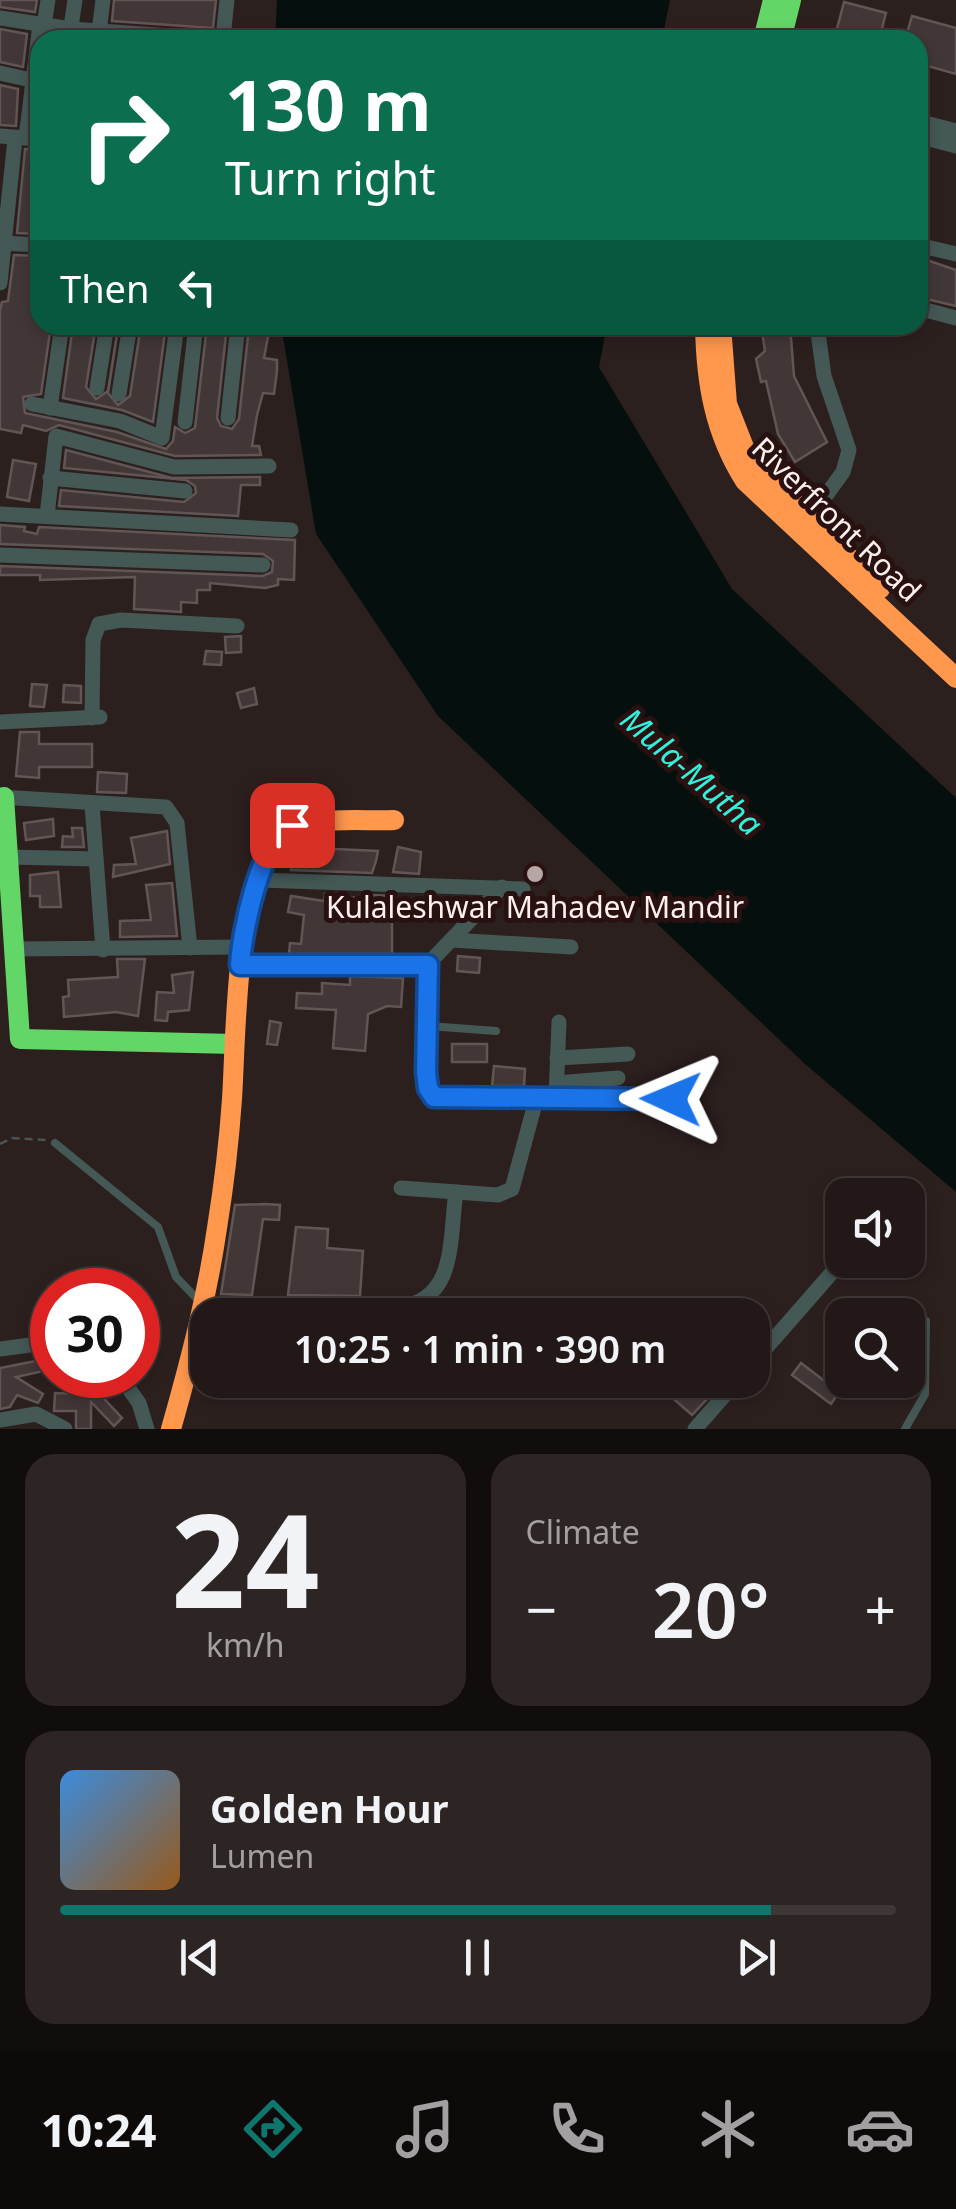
<!DOCTYPE html>
<html lang="en">
<head>
<meta charset="utf-8">
<style>
	:root { --surface:#211817; --page:#2d2524; --text:#f1f3f6; --muted:#a2a0a1; --line:#3e3736; --accent:#0f766e }
	body { margin:0; font-family:"Noto Sans",sans-serif; background:var(--page); color:var(--text); height:100vh; display:flex; flex-direction:column; font-size:38px; white-space:nowrap }
	* { box-sizing:border-box; margin:0 }
	p { font-size:32px; color:var(--muted) }
	.icon { flex:none; width:55px; height:55px; fill:none; stroke:currentColor; stroke-width:2; stroke-linecap:round; stroke-linejoin:round }
	.map { position:relative; height:1429px; overflow:hidden }
	.drawer { display:flex; flex-direction:column; gap:25px; padding:25px; background:#120d0d; flex:1 }
	.drawer>* { flex:none }
	.guide { position:absolute; left:30px; top:30px; width:898px; height:305px; border-radius:30px; box-shadow:0 5px 15px #0003,0 0 0 2px var(--line); background:#0b6e4f; color:#fff; overflow:hidden }
	.tools { position:absolute; left:825px; top:1178px; display:grid; gap:20px }
	.tools a { display:grid; place-items:center; width:100px; height:100px; border-radius:20px; background:var(--surface); box-shadow:0 5px 15px #0003,0 0 0 2px var(--line); font-size:50px }
	.speed { position:absolute; left:30px; top:1268px; display:flex; gap:20px; font-size:50px; font-weight:700; text-align:center }
	.speed>* { display:grid; place-content:center; width:130px; height:130px; border-radius:50%; background:var(--surface); box-shadow:0 5px 15px #0003,0 0 0 2px var(--line); line-height:1 }
	.speed .limit { border:15px solid #d22; background:#fff; color:#111 }
	.pin { position:absolute; display:grid; place-items:center; width:85px; height:85px; color:#fff; margin:-42px; border-radius:20px; box-shadow:0 5px 15px #0006 }
	.me { position:absolute; width:110px; margin:-55px; rotate:271deg; stroke-linejoin:round; filter:drop-shadow(0 0 8px #0008) }
	.turn { display:flex; align-items:center; gap:35px; height:210px; padding:0 30px; font-size:45px }
	.turn .icon { width:130px; height:130px; stroke-width:2.5 }
	.turn b { display:block; font-size:70px; line-height:85px }
	.then { display:flex; align-items:center; height:95px; padding:0 30px; background:#0003; gap:20px; font-size:38px }
	.big { font-size:75px; font-weight:600; line-height:1.1 }
	.drawer .widget { flex:1; display:flex; flex-direction:column; justify-content:center; gap:15px; min-width:0; padding:0 35px; border-radius:30px; background:var(--page) }
	.drawer .dial { align-items:center; gap:0 }
	.dial b { font-size:130px; line-height:1 }
	.song { display:flex; align-items:center; gap:30px }
	.cover { width:120px; height:120px; border-radius:15px; background:linear-gradient(135deg,hsl(210 70% 55%),hsl(30 70% 35%)) }
	.played { height:10px; border-radius:5px; background:linear-gradient(90deg,var(--accent) 85%,var(--line) 85%) }
	.keys { display:flex; justify-content:space-around; direction:ltr }
	.heat { display:flex; justify-content:space-between; align-items:center; font-size:55px; direction:ltr }
	.drawer .tiles { flex:1; display:grid; gap:25px; grid-template-columns:1fr 1fr }
	.widget:last-child { grid-column:span 2 }
	.trip { position:absolute; left:190px; top:1298px; width:580px; height:100px; border-radius:30px; background:var(--surface); box-shadow:0 5px 15px #0003,0 0 0 2px var(--line); font-weight:600; line-height:100px; text-align:center }
	.tab-bar { display:flex; height:160px; justify-content:space-around; align-items:center; background:#0d0a09; color:var(--muted) }
	.tab-bar .icon { width:70px; height:70px }
	.tab-bar .selected { color:var(--accent) }
	.tab-bar b { font-size:45px; color:var(--text) }
	.map>svg:first-child { display:block }
</style>
</head>
<body>
<div class="map">
<svg width="956" height="1429" viewBox="0 0 956 1429">
	<rect width="100%" height="100%" fill="#2c201f"/>
	<g fill="#05100e">
		<polygon points="277,0 670,0 662,40 275,40"/>
		<polygon points="281,325 607,325 599,367 732,589 956,798 956,1192 805,1064 438,716 316,534"/>
	</g>
	<g fill="#413736" stroke="#615655" stroke-width="2.5">
		<polygon points="0,0 37,0 35,12 0,7"/>
		<polygon points="114,0 216,0 213,28 112,21"/>
		<polygon points="844,2 886,13 879,40 834,40"/>
		<polygon points="912,16 956,28 956,74 928,66 921,92 918,40 905,40"/>
		<polygon points="0,29 27,34 23,67 0,62"/>
		<polygon points="0,85 18,89 16,126 0,125"/>
		<polygon points="25,149 40,150 40,234 17,233"/>
		<polygon points="14,255 40,256 40,325 51,325 41,394 23,397 25,413 117,432 166,449 173,441 175,427 185,433 195,428 206,334 210,325 227,325 217,418 221,426 232,429 239,419 248,336 254,325 265,325 270,326 264,358 277,360 277,371 274,394 263,393 257,415 252,446 259,446 261,455 175,456 59,425 46,431 23,425 21,433 0,429 0,311 2,302 8,301"/>
		<polygon points="918,257 956,270 956,306 918,297"/>
		<polygon points="73,325 96,325 86,387 96,399 108,391 118,328 108,393 118,405 130,396 141,325 166,325 153,422 122,410 63,398"/>
		<polygon points="761,325 790,325 794,376 827,442 795,462 778,434 766,381 761,382 756,359 765,351"/>
		<polygon points="66,450 172,478 260,477 260,485 241,485 238,516 59,506 61,490 184,502 196,493 195,486 186,480 64,468"/>
		<polygon points="13,460 36,464 29,501 7,497"/>
		<polygon points="0,525 25,527 24,531 37,534 39,527 295,540 294,580 278,579 278,585 265,588 210,583 210,590 197,590 197,603 181,602 181,612 134,609 135,577 40,580 40,575 0,575 0,566 263,576 272,572 273,561 263,554 0,544"/>
		<polygon points="241,636 241,652 226,653 225,637"/>
		<polygon points="206,651 222,652 221,665 204,664"/>
		<polygon points="32,684 47,685 44,707 30,706"/>
		<polygon points="64,685 81,686 81,703 63,702"/>
		<polygon points="254,688 257,704 241,708 237,693"/>
		<polygon points="20,732 39,732 39,744 92,744 92,767 39,767 39,778 16,776"/>
		<polygon points="98,772 127,774 126,793 97,792"/>
		<polygon points="53,819 54,836 26,840 24,823"/>
		<polygon points="72,828 82,828 84,847 62,847 63,836 73,837"/>
		<polygon points="167,831 170,864 113,877 114,865 136,864 131,838"/>
		<polygon points="298,839 335,849 378,851 376,861 372,873 291,870"/>
		<polygon points="398,847 421,852 419,874 393,872"/>
		<polygon points="58,872 61,907 40,907 40,896 30,896 30,875"/>
		<polygon points="172,883 177,936 120,937 120,921 151,920 146,885"/>
		<polygon points="325,894 372,900 372,895 392,896 392,954 289,954 290,943 301,944 304,915 288,912 291,896 324,901"/>
		<polygon points="458,956 480,958 479,973 457,971"/>
		<polygon points="117,959 145,959 138,1016 116,1012 64,1017 63,997 69,996 68,980 118,977"/>
		<polygon points="193,972 189,1010 168,1012 167,1021 155,1020 157,992 174,993 172,975"/>
		<polygon points="350,976 403,978 401,1007 387,1006 368,1014 365,1051 333,1048 336,1010 296,1008 297,993 322,994 322,983 350,985"/>
		<polygon points="270,1021 281,1023 277,1045 267,1044"/>
		<rect x="452" y="1044" width="35" height="18"/>
		<polygon points="494,1066 525,1069 524,1086 492,1086"/>
		<polygon points="266,1204 280,1205 279,1220 263,1219 252,1295 221,1294 235,1205"/>
		<polygon points="296,1227 328,1229 327,1248 363,1251 360,1296 288,1295"/>
		<polygon points="46,1359 48,1370 16,1377 43,1394 38,1403 17,1395 10,1407 0,1409 0,1368"/>
		<polygon points="801,1363 839,1392 831,1404 792,1375"/>
		<polygon points="65,1375 82,1375 122,1418 114,1426 91,1402 91,1429 76,1429 76,1411 54,1411 55,1393 82,1394"/>
		<polygon points="652,1380 701,1380 706,1385 701,1392 708,1398 692,1415"/>
	</g>
	<g fill="none" stroke-linecap="round" stroke-linejoin="round">
		<polyline stroke="#4a5452" stroke-width="2.5" stroke-dasharray="8 5" stroke-linecap="butt" points="0,1144 12,1138 47,1140"/>
		<g stroke="#445856" stroke-width="8">
			<polyline points="428,1026 496,1031"/>
			<polyline points="55,1143 158,1227 176,1277 201,1303"/>
			<polyline points="905,1429 925,1394 926,1321"/>
		</g>
		<g stroke="#445856" stroke-width="15">
			<polyline points="0,18 71,29 227,40"/>
			<polyline points="44,25 48,0"/>
			<polyline points="223,38 227,0"/>
			<polyline points="69,40 75,0"/>
			<polyline points="98,40 103,0"/>
			<polyline points="0,73 31,80"/>
			<polyline points="918,121 956,131"/>
			<polyline points="0,136 40,139"/>
			<polyline points="918,136 956,146"/>
			<polyline points="26,138 40,24"/>
			<polyline points="0,243 40,245"/>
			<polyline points="918,245 956,254"/>
			<polyline points="0,283 15,139"/>
			<polyline points="918,308 956,318"/>
			<polyline points="97,388 107,325"/>
			<polyline points="119,394 130,325"/>
			<polyline points="32,404 120,421 162,438 177,325"/>
			<polyline points="50,408 62,325"/>
			<polyline points="228,418 238,325"/>
			<polyline points="185,422 196,325"/>
			<polyline points="50,478 185,491"/>
			<polyline points="0,514 291,530"/>
			<polyline points="47,516 56,436 174,467 269,466"/>
			<polyline points="806,523 843,472 849,450 824,376 817,325"/>
			<polyline points="0,555 263,565"/>
			<polyline points="92,718 93,640 99,624 121,620 237,626"/>
			<polyline points="0,722 100,717"/>
			<polyline points="0,797 166,807 177,823 190,948"/>
			<polyline points="92,805 103,950"/>
			<polyline points="10,857 95,859"/>
			<polyline points="260,880 523,889"/>
			<polyline points="451,940 571,947"/>
			<polyline points="15,949 242,947"/>
			<polyline points="240,965 427,965 502,887"/>
			<polyline points="427,965 425,1072 427,1089 434,1097 671,1099"/>
			<polyline points="557,1058 628,1054"/>
			<polyline points="557,1083 618,1078"/>
			<polyline points="556,1098 559,1022"/>
			<polyline points="401,1188 498,1195 512,1189 536,1100"/>
			<path d="M205,1306l196,1c56,-9 48,-67 55,-115"/>
			<polyline points="0,1349 52,1342"/>
			<polyline points="752,1364 843,1260"/>
			<polyline points="119,1375 139,1403 147,1429"/>
			<polyline points="0,1420 36,1414 65,1429"/>
			<polyline points="695,1429 738,1380"/>
		</g>
		<g stroke="#63d668" stroke-width="20">
			<polyline points="763,40 773,0"/>
			<polyline points="781,40 791,0"/>
			<polyline points="4,797 20,1039 234,1044"/>
		</g>
		<g stroke="#ff974d" stroke-width="20">
			<path d="M705,325c1,57 9,107 40,156l211,197"/>
			<polyline points="721,325 727,404 747,455 880,589"/>
			<path d="M171,1429c19,-67 36,-132 46,-201 7,-43 12,-86 15,-129 4,-61 3,-216 45,-260 25,-26 83,-17 117,-19"/>
		</g>
	</g>
	<g fill="none" stroke-linecap="round" stroke-linejoin="round">
		<defs>
			<path id="route" d="M292,825c-32,16 -50,106 -52,140h188l-2,107 2,16 6,9 237,2"/>
		</defs>
		<use href="#route" stroke="#114b97" stroke-width="25"/>
		<use href="#route" stroke="#1a73e8" stroke-width="18"/>
	</g>
	<circle fill="#b4a7a6" stroke="#281110" stroke-width="4" cx="535" cy="874" r="10"/>
	<g text-anchor="middle" stroke-width="10" stroke-linejoin="round" paint-order="stroke">
		<g font-size="30" fill="#fef0ef" stroke="#281110">
			<text transform="translate(836 520) rotate(44)" y="10">Riverfront Road</text>
		</g>
		<g font-size="30" fill="#fef0ef" stroke="#281110">
			<text x="535" y="918">Kulaleshwar Mahadev Mandir</text>
		</g>
		<g font-size="32" font-style="italic" fill="#31f1dc" stroke="#281110">
			<text transform="translate(691 772) rotate(41)" y="11">Mula-Mutha</text>
		</g>
	</g>
</svg>
<div class="tools">
<a><svg class="icon" aria-label="sound" viewBox="0 0 24 24"><path d="M4 9h4l5-4v14l-5-4H4zM17 9q2 3 0 6"/></svg></a>
<a><svg class="icon" aria-label="search" viewBox="0 0 24 24"><circle cx="10" cy="10" r="6"/><path d="M15 15l6 6"/></svg></a>
</div>
<div class="speed"><div class="limit">30</div></div>
<div class="pin" style="left:292px;top:825px;background:#d93025"><svg class="icon" aria-label="arrive" viewBox="0 0 24 24"><path d="M6 21V4h12l-3 4 3 4H6"/></svg></div>
<svg class="me" style="left:671px;top:1099px" viewBox="-20 -20 40 40"><path d="M0-17L14 15 0 8-14 15z" fill="#1a73e8" stroke="#fff" stroke-width="4"/></svg>
<div class="trip">10:25 · 1 min · 390 m</div>
<div class="guide">
<div class="turn"><svg class="icon" aria-label="right" viewBox="0 0 24 24"><path d="M7 20v-9h11M14 6l5 5-5 5"/></svg><div><b>130 m</b>Turn right</div></div>
<div class="then">Then<svg class="icon" aria-label="left" viewBox="0 0 24 24"><path d="M17 20v-9H6M10 6l-5 5 5 5"/></svg></div>
</div>
</div>
<section class="drawer">
<div class="tiles">
<div class="widget dial"><b>24</b><p>km/h</p></div>
<div class="widget"><p>Climate</p>
<div class="heat"><a>−</a><b class="big">20°</b><a>+</a></div>
</div>
<div class="widget">
<div class="song"><i class="cover"></i><div><b>Golden Hour</b><p>Lumen</p></div></div>
<div class="played"></div>
<div class="keys"><svg class="icon" aria-label="previous" viewBox="0 0 24 24"><path d="M18 5L8 12l10 7zM5 5v14"/></svg><svg class="icon" aria-label="pause" viewBox="0 0 24 24"><path d="M8 5v14M16 5v14"/></svg><svg class="icon" aria-label="next" viewBox="0 0 24 24"><path d="M6 5l10 7-10 7zM19 5v14"/></svg></div>
</div>
</div>
</section>
<nav class="tab-bar">
<b>10:24</b>
<svg class="icon selected" aria-label="directions" viewBox="0 0 24 24"><path d="M12 3l9 9-9 9-9-9zM9 14v-3h6M13 9l2 2-2 2"/></svg>
<svg class="icon" aria-label="music" viewBox="0 0 24 24"><path d="M9 18V5l10-2v13"/><circle cx="6" cy="18" r="3"/><circle cx="16" cy="16" r="3"/></svg>
<svg class="icon" aria-label="phone" viewBox="0 0 24 24"><path d="M5 4h4l2 5-3 2q2 4 5 5l2-3 5 2v4C11 20 4 13 5 4z"/></svg>
<svg class="icon" aria-label="climate" viewBox="0 0 24 24"><path d="M12 3v18M4 7l16 10M4 17L20 7"/></svg>
<svg class="icon" aria-label="car" viewBox="0 0 24 24"><path d="M5 17H2v-5l4-1 3-4h7l3 4 3 1v5h-3M9 17h6M6 11h13"/><circle cx="7" cy="17" r="2"/><circle cx="17" cy="17" r="2"/></svg>
</nav>
</body>
</html>
